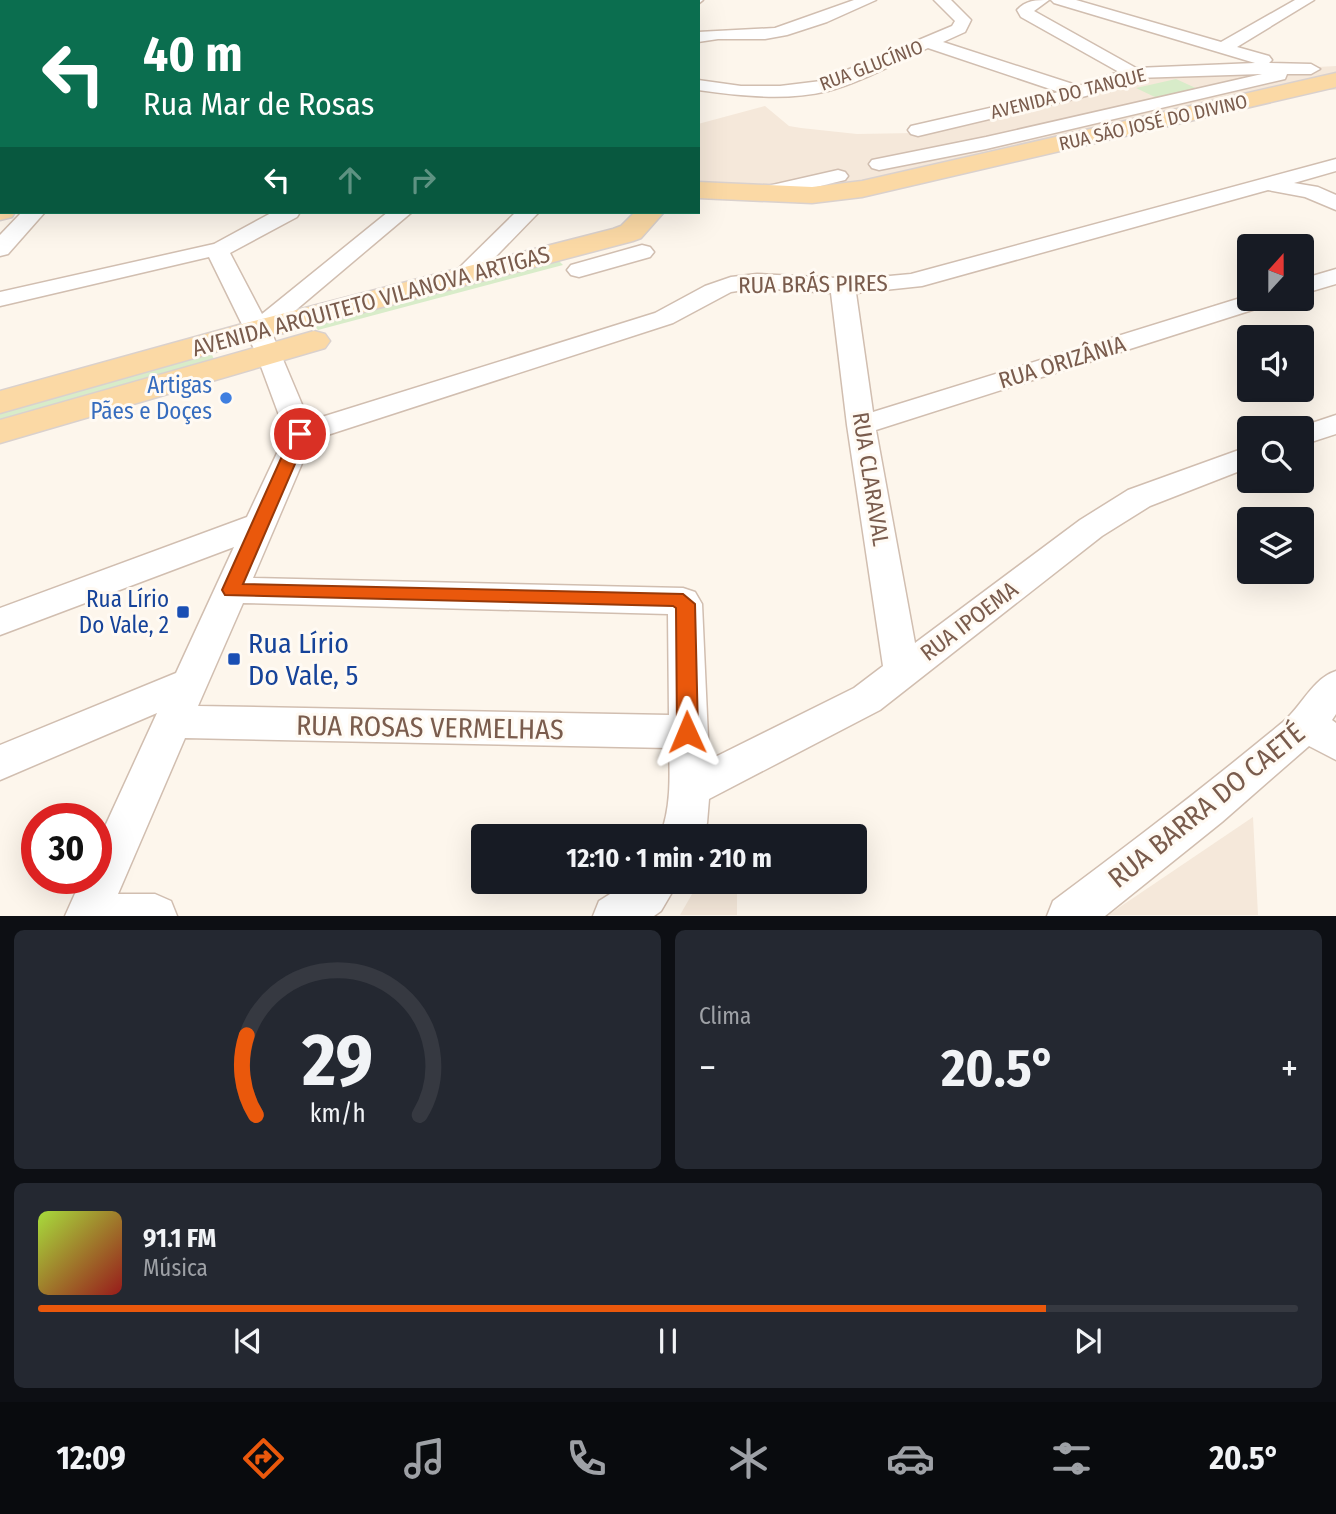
<!DOCTYPE html>
<html lang="pt">
<head>
<meta charset="utf-8">
<style>
	:root { --surface:#171b24; --page:#242831; --text:#f1f3f6; --muted:#9ea1a6; --line:#363941; --accent:#ea580c }
	body { margin:0; font-family:"Fira Sans Condensed",sans-serif; background:var(--page); color:var(--text); height:100vh; display:flex; flex-direction:column; font-size:26px; white-space:nowrap }
	* { box-sizing:border-box; margin:0 }
	p { font-size:23px; color:var(--muted) }
	.icon { flex:none; width:38px; height:38px; fill:none; stroke:currentColor; stroke-width:2; stroke-linecap:round; stroke-linejoin:round }
	.map { position:relative; height:916px; overflow:hidden }
	.sheet { display:flex; flex-direction:column; gap:14px; padding:14px; background:#0d0f14; flex:1 }
	.sheet>* { flex:none }
	.banner { position:absolute; left:0px; top:0px; width:700px; height:214px; box-shadow:0 7px 28px #0002; background:#0b6e4f; color:#fff; overflow:hidden }
	.needle { width:46px; rotate:21deg }
	.buttons { position:absolute; left:1237px; top:234px; display:grid; gap:14px }
	.buttons a { display:grid; place-items:center; width:77px; height:77px; border-radius:7px; background:var(--surface); box-shadow:0 7px 28px #0002; font-size:35px }
	.speed { position:absolute; left:21px; top:803px; display:flex; gap:14px; font-size:35px; font-weight:700; text-align:center }
	.speed>* { display:grid; place-content:center; width:91px; height:91px; border-radius:50%; background:var(--surface); box-shadow:0 7px 28px #0002; line-height:1 }
	.speed .limit { border:10px solid #d22; background:#fff; color:#111 }
	.pin { position:absolute; display:grid; place-items:center; width:60px; height:60px; color:#fff; margin:-30px; border:4px solid #fff; border-radius:50%; box-shadow:0 2px 7px #0007 }
	.me { position:absolute; width:77px; margin:-38px; rotate:359deg; stroke-linejoin:round; filter:drop-shadow(0 0 5px #0008) }
	.turn { display:flex; align-items:center; gap:24px; height:147px; padding:0 28px; font-size:32px }
	.turn .icon { width:91px; height:91px; stroke-width:2.5 }
	.turn b { display:block; font-size:49px; line-height:60px }
	.lanes { display:flex; align-items:center; height:66px; padding:0 28px; background:#0003; justify-content:center; gap:35px; direction:ltr }
	.lanes .off { opacity:.35 }
	.big { font-size:52px; font-weight:700; line-height:1.1 }
	.sheet .card { flex:1; display:flex; flex-direction:column; justify-content:center; gap:10px; min-width:0; padding:0 24px; border-radius:10px; background:var(--page) }
	.sheet .dial { align-items:center; gap:0 }
	.dial svg { height:182px; overflow:visible; fill:none; stroke:var(--line); stroke-width:7; stroke-linecap:round; text-anchor:middle }
	.dial text { fill:var(--text); stroke:none }
	.song { display:flex; align-items:center; gap:21px }
	.cover { width:84px; height:84px; border-radius:10px; background:linear-gradient(135deg,hsl(80 70% 55%),hsl(0 70% 35%)) }
	.played { height:7px; border-radius:4px; background:linear-gradient(90deg,var(--accent) 80%,var(--line) 80%) }
	.keys { display:flex; justify-content:space-around; direction:ltr }
	.heat { display:flex; justify-content:space-between; align-items:center; font-size:38px; direction:ltr }
	.sheet .tiles { flex:1; display:grid; gap:14px; grid-template-columns:1fr 1fr }
	.card:last-child { grid-column:span 2 }
	.trip { position:absolute; left:471px; top:824px; width:396px; height:70px; border-radius:7px; background:var(--surface); box-shadow:0 7px 28px #0002; font-weight:700; line-height:70px; text-align:center }
	.menu { display:flex; height:112px; justify-content:space-around; align-items:center; background:#090b0e; color:var(--muted) }
	.menu .icon { width:49px; height:49px }
	.menu .on { color:var(--accent) }
	.menu b { font-size:32px; color:var(--text) }
	.map>svg:first-child { display:block }
</style>
</head>
<body>
<div class="map">
<svg width="1336" height="916" viewBox="0 0 1336 916">
	<rect width="100%" height="100%" fill="#fdf6ec"/>
	<g fill="#f5e8da">
		<polygon points="1336,66 1336,90 1316,90 846,189 698,184 698,124 765,106 789,126 801,128 857,134 914,133 1104,91 1132,77"/>
		<polygon points="1253,817 1258,915 1108,915"/>
		<polygon points="699,882 737,882 737,915 680,915"/>
	</g>
	<g fill="#d8ecc9">
		<polygon points="1176,79 1200,90 1159,99 1136,88"/>
		<polygon points="558,260 563,265 318,330 314,325"/>
		<polygon points="211,353 214,359 0,420 0,413"/>
	</g>
	<g fill="none" stroke-linecap="round" stroke-linejoin="round">
		<defs>
			<g id="minor">
				<polygon points="32,0 50,0 51,2 34,2"/>
				<polygon points="71,0 92,0 70,2"/>
				<polygon points="348,0 365,0 366,2 350,2"/>
				<polygon points="533,0 553,0 532,2"/>
				<polygon points="685,0 703,0 698,4 698,2 684,2"/>
				<polygon points="854,0 876,0 827,22 787,35 765,39 718,39 698,42 698,32 775,28"/>
				<path d="M934,0h17l20,20 -6,12 -22,10 136,44 40,-14 -98,-55 -4,-7c9,-10 19,-10 32,-10l-15,11 102,57 119,-5 -201,-60 -3,-3h25l145,42 74,-42h19l-77,47 32,9 3,4 -3,3 42,1 9,5 -9,5h-24l-2,5 -299,70 -107,21 -7,-2 -3,-4 3,-4 114,-23 276,-63 -127,4 -49,18 -168,40 -7,-2 -3,-4 3,-4 148,-34 -131,-44c-31,14 -68,35 -100,43 -42,10 -87,5 -130,-1v-10l43,6h39l41,-5 131,-55 3,-5z"/>
				<rect x="0" y="15" width="2" height="10"/>
				<rect x="0" y="46" width="2" height="10"/>
				<rect x="0" y="76" width="2" height="10"/>
				<polygon points="2,109 2,121 0,122 0,110"/>
				<polygon points="0,147 2,147 0,160"/>
				<path d="M1336,159v12l-42,12 24,4 18,8v15l-31,-13 -37,-7 -346,96 -66,7 17,119 377,-117v4h24l-3,5 -395,126 39,213 165,-123 48,-30 122,-44v21l-100,39 -48,30 -222,174 -171,89 -2,24 -5,13h-42c11,-28 10,-58 9,-88l-484,-10 -67,156h37l16,7 6,15h-112l17,-38h14v-32l61,-133 -157,67v-35l176,-72 58,-126 -234,88v-27l247,-91 39,-83 -30,-81 -47,-96 -209,49v-14l214,-48 59,-32h27l-3,5 -67,36 32,61 126,-102h24l-141,119 38,90 346,-108 50,-27 26,-9 26,-3 100,5 54,-5zM757,288l74,5 16,132 36,241 -29,22 -145,72 -7,-156 -7,-12 -12,-4 -430,-10 59,-138 361,-117 58,-31zM243,603l425,11 1,101 -471,-9z"/>
				<polygon points="838,170 845,172 848,176 845,180 767,199 759,198 756,193 759,188"/>
				<polygon points="22,212 45,212 8,254 0,256 0,235"/>
				<polygon points="516,212 539,212 472,281 464,283 456,281 452,276 456,271"/>
				<polygon points="642,245 650,247 654,252 650,257 579,277 571,275 567,270 571,265"/>
				<polygon points="1336,269 1336,284 1302,294 1302,279"/>
				<polygon points="1336,415 1336,434 1302,445 1302,429 1294,429"/>
				<path d="M1336,671v43l-4,6 4,3v37l-27,-14 -87,76 -117,94h-58l6,-15c78,-58 155,-117 230,-179 19,-16 29,-43 53,-51z"/>
				<polygon points="629,882 678,882 661,911 654,916 593,916 599,901"/>
			</g>
			<g id="major">
				<polygon points="190,0 212,0 213,2 191,2"/>
				<polygon points="1336,73 1336,87 862,197 812,203 698,198 698,182 812,187 862,181"/>
				<polygon points="0,203 2,212 15,212 12,217 0,220"/>
				<polygon points="635,212 664,212 641,238 633,241 268,337 0,413 0,391 246,323 613,229 621,226"/>
				<polygon points="314,331 325,334 330,341 325,348 0,443 0,420"/>
			</g>
		</defs>
		<use href="#minor" stroke="#d1beb0" stroke-width="3"/>
		<use href="#major" stroke="#dad1cd" stroke-width="3"/>
		<use href="#minor" fill="#fff" fill-rule="evenodd"/>
		<use href="#major" fill="#fbd9a5" fill-rule="evenodd"/>
	</g>
	<polygon fill="#ea580c" stroke="#983908" stroke-width="2" points="300,429 308,434 243,584 683,594 695,604 698,732 695,738 687,741 680,738 677,732 676,608 673,606 225,595 222,590 292,434"/>
	<circle fill="#3f7fe0" stroke="#fffaf3" stroke-width="2.5" cx="226" cy="398" r="7"/>
	<g fill="#1a4fb4" stroke="#fffaf3" stroke-width="2.5">
		<rect x="176" y="605" width="14" height="14" rx="3.5"/>
		<rect x="227" y="652" width="14" height="14" rx="3.5"/>
	</g>
	<g text-anchor="middle" stroke-width="6" stroke-linejoin="round" paint-order="stroke">
		<g font-size="19" fill="#7a5c4d" stroke="#fffaf3">
			<text transform="translate(871 65) rotate(-21)" y="7">RUA GLUCÍNIO</text>
			<text transform="translate(1068 93) rotate(-14)" y="7">AVENIDA DO TANQUE</text>
			<text transform="translate(1153 122) rotate(-13)" y="7">RUA SÃO JOSÉ DO DIVINO</text>
		</g>
		<g font-size="23" fill="#7a5c4d" stroke="#fffaf3">
			<text transform="translate(813 284) rotate(-1)" y="8">RUA BRÁS PIRES</text>
			<text transform="translate(371 301) rotate(-15)" y="8">AVENIDA ARQUITETO VILANOVA ARTIGAS</text>
			<text transform="translate(1062 362) rotate(-17)" y="8">RUA ORIZÂNIA</text>
			<text transform="translate(871 479) rotate(81)" y="8">RUA CLARAVAL</text>
			<text transform="translate(969 621) rotate(-37)" y="8">RUA IPOEMA</text>
		</g>
		<g font-size="23" fill="#366cbe" stroke="#fffaf3" text-anchor="end">
			<text x="212" y="393">Artigas<tspan x="212" dy="26">Pães e Doçes</tspan></text>
		</g>
		<g font-size="23" fill="#164399" stroke="#fffaf3" text-anchor="end">
			<text x="169" y="607">Rua Lírio<tspan x="169" dy="26">Do Vale, 2</tspan></text>
		</g>
		<g font-size="28" fill="#164399" stroke="#fffaf3" text-anchor="start">
			<text x="248" y="653">Rua Lírio<tspan x="248" dy="32">Do Vale, 5</tspan></text>
		</g>
		<g font-size="28" fill="#7a5c4d" stroke="#fffaf3">
			<text transform="translate(430 727) rotate(1)" y="10">RUA ROSAS VERMELHAS</text>
			<text transform="translate(1206 805) rotate(-39)" y="10">RUA BARRA DO CAETÉ</text>
		</g>
	</g>
</svg>
<div class="buttons">
<a><svg class="needle" viewBox="-14 -14 28 28"><path d="M0-13l5 13h-10z" fill="#e53935"/><path d="M0 13l5-13h-10z" fill="#9ea1a6"/></svg></a>
<a><svg class="icon" aria-label="sound" viewBox="0 0 24 24"><path d="M4 9h4l5-4v14l-5-4H4zM17 9q2 3 0 6"/></svg></a>
<a><svg class="icon" aria-label="search" viewBox="0 0 24 24"><circle cx="10" cy="10" r="6"/><path d="M15 15l6 6"/></svg></a>
<a><svg class="icon" aria-label="layers" viewBox="0 0 24 24"><path d="M12 4l9 5-9 5-9-5zM3 14l9 5 9-5"/></svg></a>
</div>
<div class="speed"><div class="limit">30</div></div>
<div class="pin" style="left:300px;top:434px;background:#d93025"><svg class="icon" aria-label="arrive" viewBox="0 0 24 24"><path d="M6 21V4h12l-3 4 3 4H6"/></svg></div>
<svg class="me" style="left:687px;top:732px" viewBox="-20 -20 40 40"><path d="M0-17L14 15 0 8-14 15z" fill="#ea580c" stroke="#fff" stroke-width="4"/></svg>
<div class="trip">12:10 · 1 min · 210 m</div>
<div class="banner">
<div class="turn"><svg class="icon" aria-label="left" viewBox="0 0 24 24"><path d="M17 20v-9H6M10 6l-5 5 5 5"/></svg><div><b>40 m</b>Rua Mar de Rosas</div></div>
<div class="lanes"><svg class="icon" aria-label="left" viewBox="0 0 24 24"><path d="M17 20v-9H6M10 6l-5 5 5 5"/></svg><svg class="icon off" aria-label="ahead" viewBox="0 0 24 24"><path d="M12 20V5M6 11l6-6 6 6"/></svg><svg class="icon off" aria-label="right" viewBox="0 0 24 24"><path d="M7 20v-9h11M14 6l5 5-5 5"/></svg></div>
</div>
</div>
<section class="sheet">
<div class="tiles">
<div class="card dial"><svg viewBox="0 0 100 80">
<path d="M14 69A42 42 0 1 1 86 69"/>
<path d="M14 69A42 42 0 0 1 10 34" stroke="#ea580c"/>
<text x="50" y="56" font-size="32" font-weight="700">29</text>
<text x="50" y="72" font-size="11">km/h</text>
</svg></div>
<div class="card"><p>Clima</p>
<div class="heat"><a>−</a><b class="big">20.5°</b><a>+</a></div>
</div>
<div class="card">
<div class="song"><i class="cover"></i><div><b>91.1 FM</b><p>Música</p></div></div>
<div class="played"></div>
<div class="keys"><svg class="icon" aria-label="previous" viewBox="0 0 24 24"><path d="M18 5L8 12l10 7zM5 5v14"/></svg><svg class="icon" aria-label="pause" viewBox="0 0 24 24"><path d="M8 5v14M16 5v14"/></svg><svg class="icon" aria-label="next" viewBox="0 0 24 24"><path d="M6 5l10 7-10 7zM19 5v14"/></svg></div>
</div>
</div>
</section>
<nav class="menu">
<b>12:09</b>
<svg class="icon on" aria-label="directions" viewBox="0 0 24 24"><path d="M12 3l9 9-9 9-9-9zM9 14v-3h6M13 9l2 2-2 2"/></svg>
<svg class="icon" aria-label="music" viewBox="0 0 24 24"><path d="M9 18V5l10-2v13"/><circle cx="6" cy="18" r="3"/><circle cx="16" cy="16" r="3"/></svg>
<svg class="icon" aria-label="phone" viewBox="0 0 24 24"><path d="M5 4h4l2 5-3 2q2 4 5 5l2-3 5 2v4C11 20 4 13 5 4z"/></svg>
<svg class="icon" aria-label="climate" viewBox="0 0 24 24"><path d="M12 3v18M4 7l16 10M4 17L20 7"/></svg>
<svg class="icon" aria-label="car" viewBox="0 0 24 24"><path d="M5 17H2v-5l4-1 3-4h7l3 4 3 1v5h-3M9 17h6M6 11h13"/><circle cx="7" cy="17" r="2"/><circle cx="17" cy="17" r="2"/></svg>
<svg class="icon" aria-label="filters" viewBox="0 0 24 24"><path d="M4 7h16M4 17h16"/><circle cx="9" cy="7" r="2"/><circle cx="15" cy="17" r="2"/></svg>
<b>20.5°</b>
</nav>
</body>
</html>
